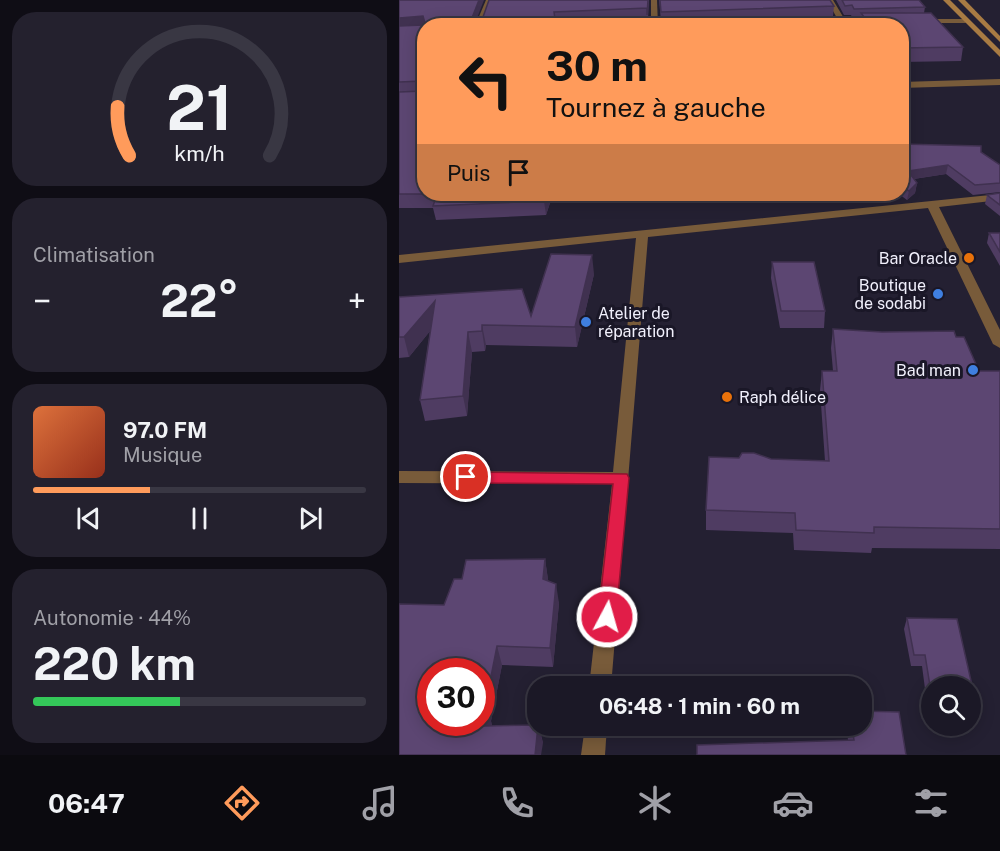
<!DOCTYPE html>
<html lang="fr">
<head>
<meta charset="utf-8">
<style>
	:root { --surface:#1b1826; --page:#24212e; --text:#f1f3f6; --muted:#a0a0a7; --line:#393743; --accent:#ff9b5b }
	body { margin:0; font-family:"Public Sans",sans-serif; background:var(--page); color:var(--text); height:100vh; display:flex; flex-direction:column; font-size:22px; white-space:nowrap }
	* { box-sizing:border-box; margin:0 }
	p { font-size:20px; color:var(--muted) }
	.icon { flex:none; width:33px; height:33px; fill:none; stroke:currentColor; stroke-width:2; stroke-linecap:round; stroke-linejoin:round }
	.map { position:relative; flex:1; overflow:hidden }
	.panel { display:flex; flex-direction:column; gap:12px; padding:12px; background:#0f0d15; width:399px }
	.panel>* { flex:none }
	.hud { position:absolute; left:18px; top:18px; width:492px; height:183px; border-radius:24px; box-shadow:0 3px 15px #0003,0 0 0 2px var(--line); background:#ff9b5b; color:#111; overflow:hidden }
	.tools { position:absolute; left:522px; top:676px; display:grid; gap:12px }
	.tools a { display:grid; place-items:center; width:60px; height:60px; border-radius:50%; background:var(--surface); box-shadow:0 3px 15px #0003,0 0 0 2px var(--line); font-size:30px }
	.speed { position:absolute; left:18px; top:658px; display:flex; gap:12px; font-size:30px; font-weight:700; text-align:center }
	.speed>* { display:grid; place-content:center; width:78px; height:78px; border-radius:50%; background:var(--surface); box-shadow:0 3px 15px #0003,0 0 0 2px var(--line); line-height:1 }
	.speed .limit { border:9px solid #d22; background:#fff; color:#111 }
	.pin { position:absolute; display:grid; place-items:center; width:51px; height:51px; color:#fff; margin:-26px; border:3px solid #fff; border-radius:50%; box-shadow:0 2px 6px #0007 }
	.me { position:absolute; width:66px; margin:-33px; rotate:6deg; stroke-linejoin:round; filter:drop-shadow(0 0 4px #0008) }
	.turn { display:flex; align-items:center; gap:21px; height:126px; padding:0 30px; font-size:27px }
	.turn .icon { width:78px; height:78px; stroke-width:2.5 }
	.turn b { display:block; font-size:42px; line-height:51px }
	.then { display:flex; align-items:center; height:57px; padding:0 30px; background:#0003; gap:12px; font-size:22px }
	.big { font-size:45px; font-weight:700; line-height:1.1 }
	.panel .card { flex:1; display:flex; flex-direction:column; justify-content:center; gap:9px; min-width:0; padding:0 21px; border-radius:24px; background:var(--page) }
	.panel .dial { align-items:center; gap:0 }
	.dial svg { height:156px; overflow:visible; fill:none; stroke:var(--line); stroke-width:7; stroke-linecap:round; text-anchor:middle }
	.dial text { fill:var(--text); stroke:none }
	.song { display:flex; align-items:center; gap:18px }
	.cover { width:72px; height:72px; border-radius:9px; background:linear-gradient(135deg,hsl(20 70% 55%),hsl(10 70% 35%)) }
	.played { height:6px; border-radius:3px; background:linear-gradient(90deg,var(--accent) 35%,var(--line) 35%) }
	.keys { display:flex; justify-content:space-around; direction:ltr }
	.heat { display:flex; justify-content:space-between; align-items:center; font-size:33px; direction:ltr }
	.charge { height:9px; border-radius:4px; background:linear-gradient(90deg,#34c759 44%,var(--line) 0) }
	.trip { position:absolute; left:128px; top:676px; width:345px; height:60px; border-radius:24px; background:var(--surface); box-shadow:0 3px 15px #0003,0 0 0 2px var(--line); font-weight:700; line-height:60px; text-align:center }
	.dock { display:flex; height:96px; justify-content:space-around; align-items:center; background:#0b0a0f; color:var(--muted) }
	.dock .icon { width:42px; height:42px }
	.dock .on { color:var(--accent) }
	.dock b { font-size:27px; color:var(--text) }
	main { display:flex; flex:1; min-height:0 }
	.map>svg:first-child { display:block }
</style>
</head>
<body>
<main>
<section class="panel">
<div class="card dial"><svg viewBox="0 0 100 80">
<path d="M14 69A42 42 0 1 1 86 69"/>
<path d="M14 69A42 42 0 0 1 8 44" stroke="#ff9b5b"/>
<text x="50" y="56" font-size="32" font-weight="700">21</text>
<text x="50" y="72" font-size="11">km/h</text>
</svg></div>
<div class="card"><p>Climatisation</p>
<div class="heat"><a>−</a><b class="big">22°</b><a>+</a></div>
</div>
<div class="card">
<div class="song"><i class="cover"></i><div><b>97.0 FM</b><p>Musique</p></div></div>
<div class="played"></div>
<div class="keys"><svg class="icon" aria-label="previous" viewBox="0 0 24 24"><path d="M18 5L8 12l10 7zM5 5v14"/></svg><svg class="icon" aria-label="pause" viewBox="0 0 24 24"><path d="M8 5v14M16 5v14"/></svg><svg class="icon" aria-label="next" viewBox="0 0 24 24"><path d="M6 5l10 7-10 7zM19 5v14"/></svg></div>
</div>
<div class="card"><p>Autonomie · 44%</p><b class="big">220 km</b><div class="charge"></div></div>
</section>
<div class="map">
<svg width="601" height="755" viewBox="0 0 601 755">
	<rect width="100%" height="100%" fill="#242032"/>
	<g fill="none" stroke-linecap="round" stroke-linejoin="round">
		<g fill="#785b3a" fill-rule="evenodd">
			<polygon points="87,0 93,0 83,26 76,26"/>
			<polygon points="252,0 258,0 259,26 252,25"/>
			<polygon points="428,0 434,0 446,20 482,19 486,21 482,23 328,24 332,22 439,20"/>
			<polygon points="521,19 566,19 570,21 566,23 518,23"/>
			<polygon points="601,79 601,85 502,88 502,82"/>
			<polygon points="601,194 601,200 540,207 601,330 601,348 594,344 529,208 249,237 212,687 190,687 213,484 0,483 0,471 214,472 237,238 0,263 0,255"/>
			<polygon points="186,726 208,726 206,755 182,755"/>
		</g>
		<g fill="#a87b43" fill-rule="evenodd">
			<polygon points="544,0 551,0 601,50 601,57"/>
			<polygon points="559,0 566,0 601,36 601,42"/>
		</g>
	</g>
	<g fill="#4f3c62">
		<polygon points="0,0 78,17 84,17 90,0 250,0 249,20 251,21 262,21 260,0 431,0 435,6 434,16 284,21 249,26 248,18 156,22 26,26 26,194 155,194 154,194 147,215 37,220 34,208 0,208"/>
		<polygon points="437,0 520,0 526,7 525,13 564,47 562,61 502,62 502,26 460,26 461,18 454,19 452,15 445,15"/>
		<polygon points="502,144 582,152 601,165 601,192 574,195 547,174 515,179 518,183 516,193 508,200 500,194 502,194"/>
		<polygon points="601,193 601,216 586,204 588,195"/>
		<polygon points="257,194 304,194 304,196 259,199"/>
		<polygon points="590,233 601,233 601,266 588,243"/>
		<polygon points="373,262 426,311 425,328 381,328 372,278"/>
		<polygon points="195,274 178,347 87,345 86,351 73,352 68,416 26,421 21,400 31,331 10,357 0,358 0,297 132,316"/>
		<polygon points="434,329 557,337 580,371 601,371 601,549 473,548 472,553 395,550 394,533 307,530 307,510 426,461 421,390 423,371 434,371 432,348"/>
		<polygon points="146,559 149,580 160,603 154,667 103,665 92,721 93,726 140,726 144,743 0,755 45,605 63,579"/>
		<polygon points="508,618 558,619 575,694 572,705 572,687 532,687 532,704 528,704 523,666 512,666 505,629"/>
		<polygon points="449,726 462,726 507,755 449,740 448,732"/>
	</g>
	<g fill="#403150">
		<polygon points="80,0 85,0 75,26 73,18"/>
		<polygon points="24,16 26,26 0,28 0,18"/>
		<polygon points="549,165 547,174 507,180 509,171"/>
		<polygon points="518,183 516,193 508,200 510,191"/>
		<polygon points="148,194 154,194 147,215 145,201"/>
		<polygon points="193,255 195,274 178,347 176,327"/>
		<polygon points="36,301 40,320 10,357 5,337"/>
		<polygon points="83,325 87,345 86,351 83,331"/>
		<polygon points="69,332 73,352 68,416 64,396"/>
		<polygon points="146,559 149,579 147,598 144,579"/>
		<polygon points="157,584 160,603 154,667 151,648"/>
		<polygon points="98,646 103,665 92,721 93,726 85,726 86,707"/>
		<polygon points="139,726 144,743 142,755 136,755"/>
	</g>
	<g fill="#5c4672" stroke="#403150" stroke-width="1.5" fill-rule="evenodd">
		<polygon points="0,0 80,0 73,18 84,17 90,0 249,0 248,15 248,8 155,12 157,26 26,26 26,88 24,81 0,82 0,26 24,25 26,23 24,16 0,18"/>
		<polygon points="261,0 431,0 435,6 262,12"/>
		<polygon points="443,0 520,0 526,7 455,9 453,5 446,6"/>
		<polygon points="462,13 532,13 564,47 502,48 502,26 472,26"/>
		<polygon points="249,19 251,21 349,20 352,26 249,26"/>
		<polygon points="26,90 26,194 148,194 145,201 34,206 38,194 0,194 0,92 24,91"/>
		<polygon points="502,144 582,146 582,152 601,165 601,183 576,185 549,165 509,171 518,183 510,191 502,185"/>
		<polygon points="601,193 601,205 588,195"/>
		<polygon points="590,233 601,233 601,252"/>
		<polygon points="152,254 193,255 176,327 83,325 83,331 69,332 64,396 21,400 36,301 5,337 0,337 0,297 123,289 132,316"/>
		<polygon points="373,262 415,262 426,311 382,311"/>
		<polygon points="434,329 483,332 555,331 557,337 565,337 580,371 601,371 601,529 475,527 475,533 397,530 396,513 307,510 310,457 340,458 343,453 355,453 372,459 430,461 423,371 438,371"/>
		<path d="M146,559l-2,20 13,5 -6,64 -53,-2 -12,61h2l-3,19 53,-1v1h1l-3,29h-136v-151l45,1 10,-26h8l4,-19zM32,672h50v51h-50z"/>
		<polygon points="508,618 558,619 575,694 572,694 572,687 532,687 532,692 526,655 515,655"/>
		<polygon points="462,711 500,712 507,755 298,755 298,745 455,740 453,726 462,726"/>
	</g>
	<polygon fill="#e11d48" stroke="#92132f" stroke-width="1.5" points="67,472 228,474 230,478 217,617 214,623 208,625 201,623 199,617 214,484 67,483 61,481 59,477 61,473"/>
	<g fill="#e8710a" stroke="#1a1727" stroke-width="2">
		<circle cx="570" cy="258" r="6"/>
		<circle cx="328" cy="397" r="6"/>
	</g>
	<g fill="#3f7fe0" stroke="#1a1727" stroke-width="2">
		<circle cx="539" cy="294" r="6"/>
		<circle cx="187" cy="322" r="6"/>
		<circle cx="574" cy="370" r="6"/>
	</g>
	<g text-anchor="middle" stroke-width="6" stroke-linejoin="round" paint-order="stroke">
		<g font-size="16" fill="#f1f0fc" stroke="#1a1727" text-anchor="end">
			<text x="558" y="264">Bar Oracle</text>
			<text x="527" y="291">Boutique<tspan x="527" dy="18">de sodabi</tspan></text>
			<text x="199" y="319" text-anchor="start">Atelier de<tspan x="199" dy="18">réparation</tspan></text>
			<text x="562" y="376">Bad man</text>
			<text x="340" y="403" text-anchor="start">Raph délice</text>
		</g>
	</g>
</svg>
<div class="tools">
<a><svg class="icon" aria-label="search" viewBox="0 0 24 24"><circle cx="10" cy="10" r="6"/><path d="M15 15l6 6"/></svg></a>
</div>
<div class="speed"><div class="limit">30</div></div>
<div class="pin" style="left:67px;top:477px;background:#d93025"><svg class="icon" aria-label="arrive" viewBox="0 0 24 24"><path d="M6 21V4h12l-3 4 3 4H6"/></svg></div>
<svg class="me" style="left:208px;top:617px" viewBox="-20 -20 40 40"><circle r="17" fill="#e11d48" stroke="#fff" stroke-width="3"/><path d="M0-11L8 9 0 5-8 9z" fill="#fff"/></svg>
<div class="trip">06:48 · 1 min · 60 m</div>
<div class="hud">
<div class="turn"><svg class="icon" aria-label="left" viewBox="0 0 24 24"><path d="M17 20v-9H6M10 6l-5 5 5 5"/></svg><div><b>30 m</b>Tournez à gauche</div></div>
<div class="then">Puis<svg class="icon" aria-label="arrive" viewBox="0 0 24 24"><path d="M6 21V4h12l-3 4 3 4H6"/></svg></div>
</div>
</div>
</main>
<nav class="dock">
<b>06:47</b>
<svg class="icon on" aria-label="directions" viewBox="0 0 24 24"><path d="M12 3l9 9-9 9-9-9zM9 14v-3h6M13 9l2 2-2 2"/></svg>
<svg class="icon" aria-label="music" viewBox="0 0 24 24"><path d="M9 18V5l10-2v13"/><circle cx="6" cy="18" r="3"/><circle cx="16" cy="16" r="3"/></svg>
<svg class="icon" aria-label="phone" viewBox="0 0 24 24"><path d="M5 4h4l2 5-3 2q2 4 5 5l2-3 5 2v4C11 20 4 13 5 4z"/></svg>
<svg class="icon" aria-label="climate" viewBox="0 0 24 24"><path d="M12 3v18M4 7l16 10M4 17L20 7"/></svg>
<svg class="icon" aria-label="car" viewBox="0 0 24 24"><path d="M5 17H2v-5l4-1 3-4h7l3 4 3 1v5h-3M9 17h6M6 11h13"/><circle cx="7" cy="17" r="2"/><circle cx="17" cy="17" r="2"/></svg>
<svg class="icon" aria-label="filters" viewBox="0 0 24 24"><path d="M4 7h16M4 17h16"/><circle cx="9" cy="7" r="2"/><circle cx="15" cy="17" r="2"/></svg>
</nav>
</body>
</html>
